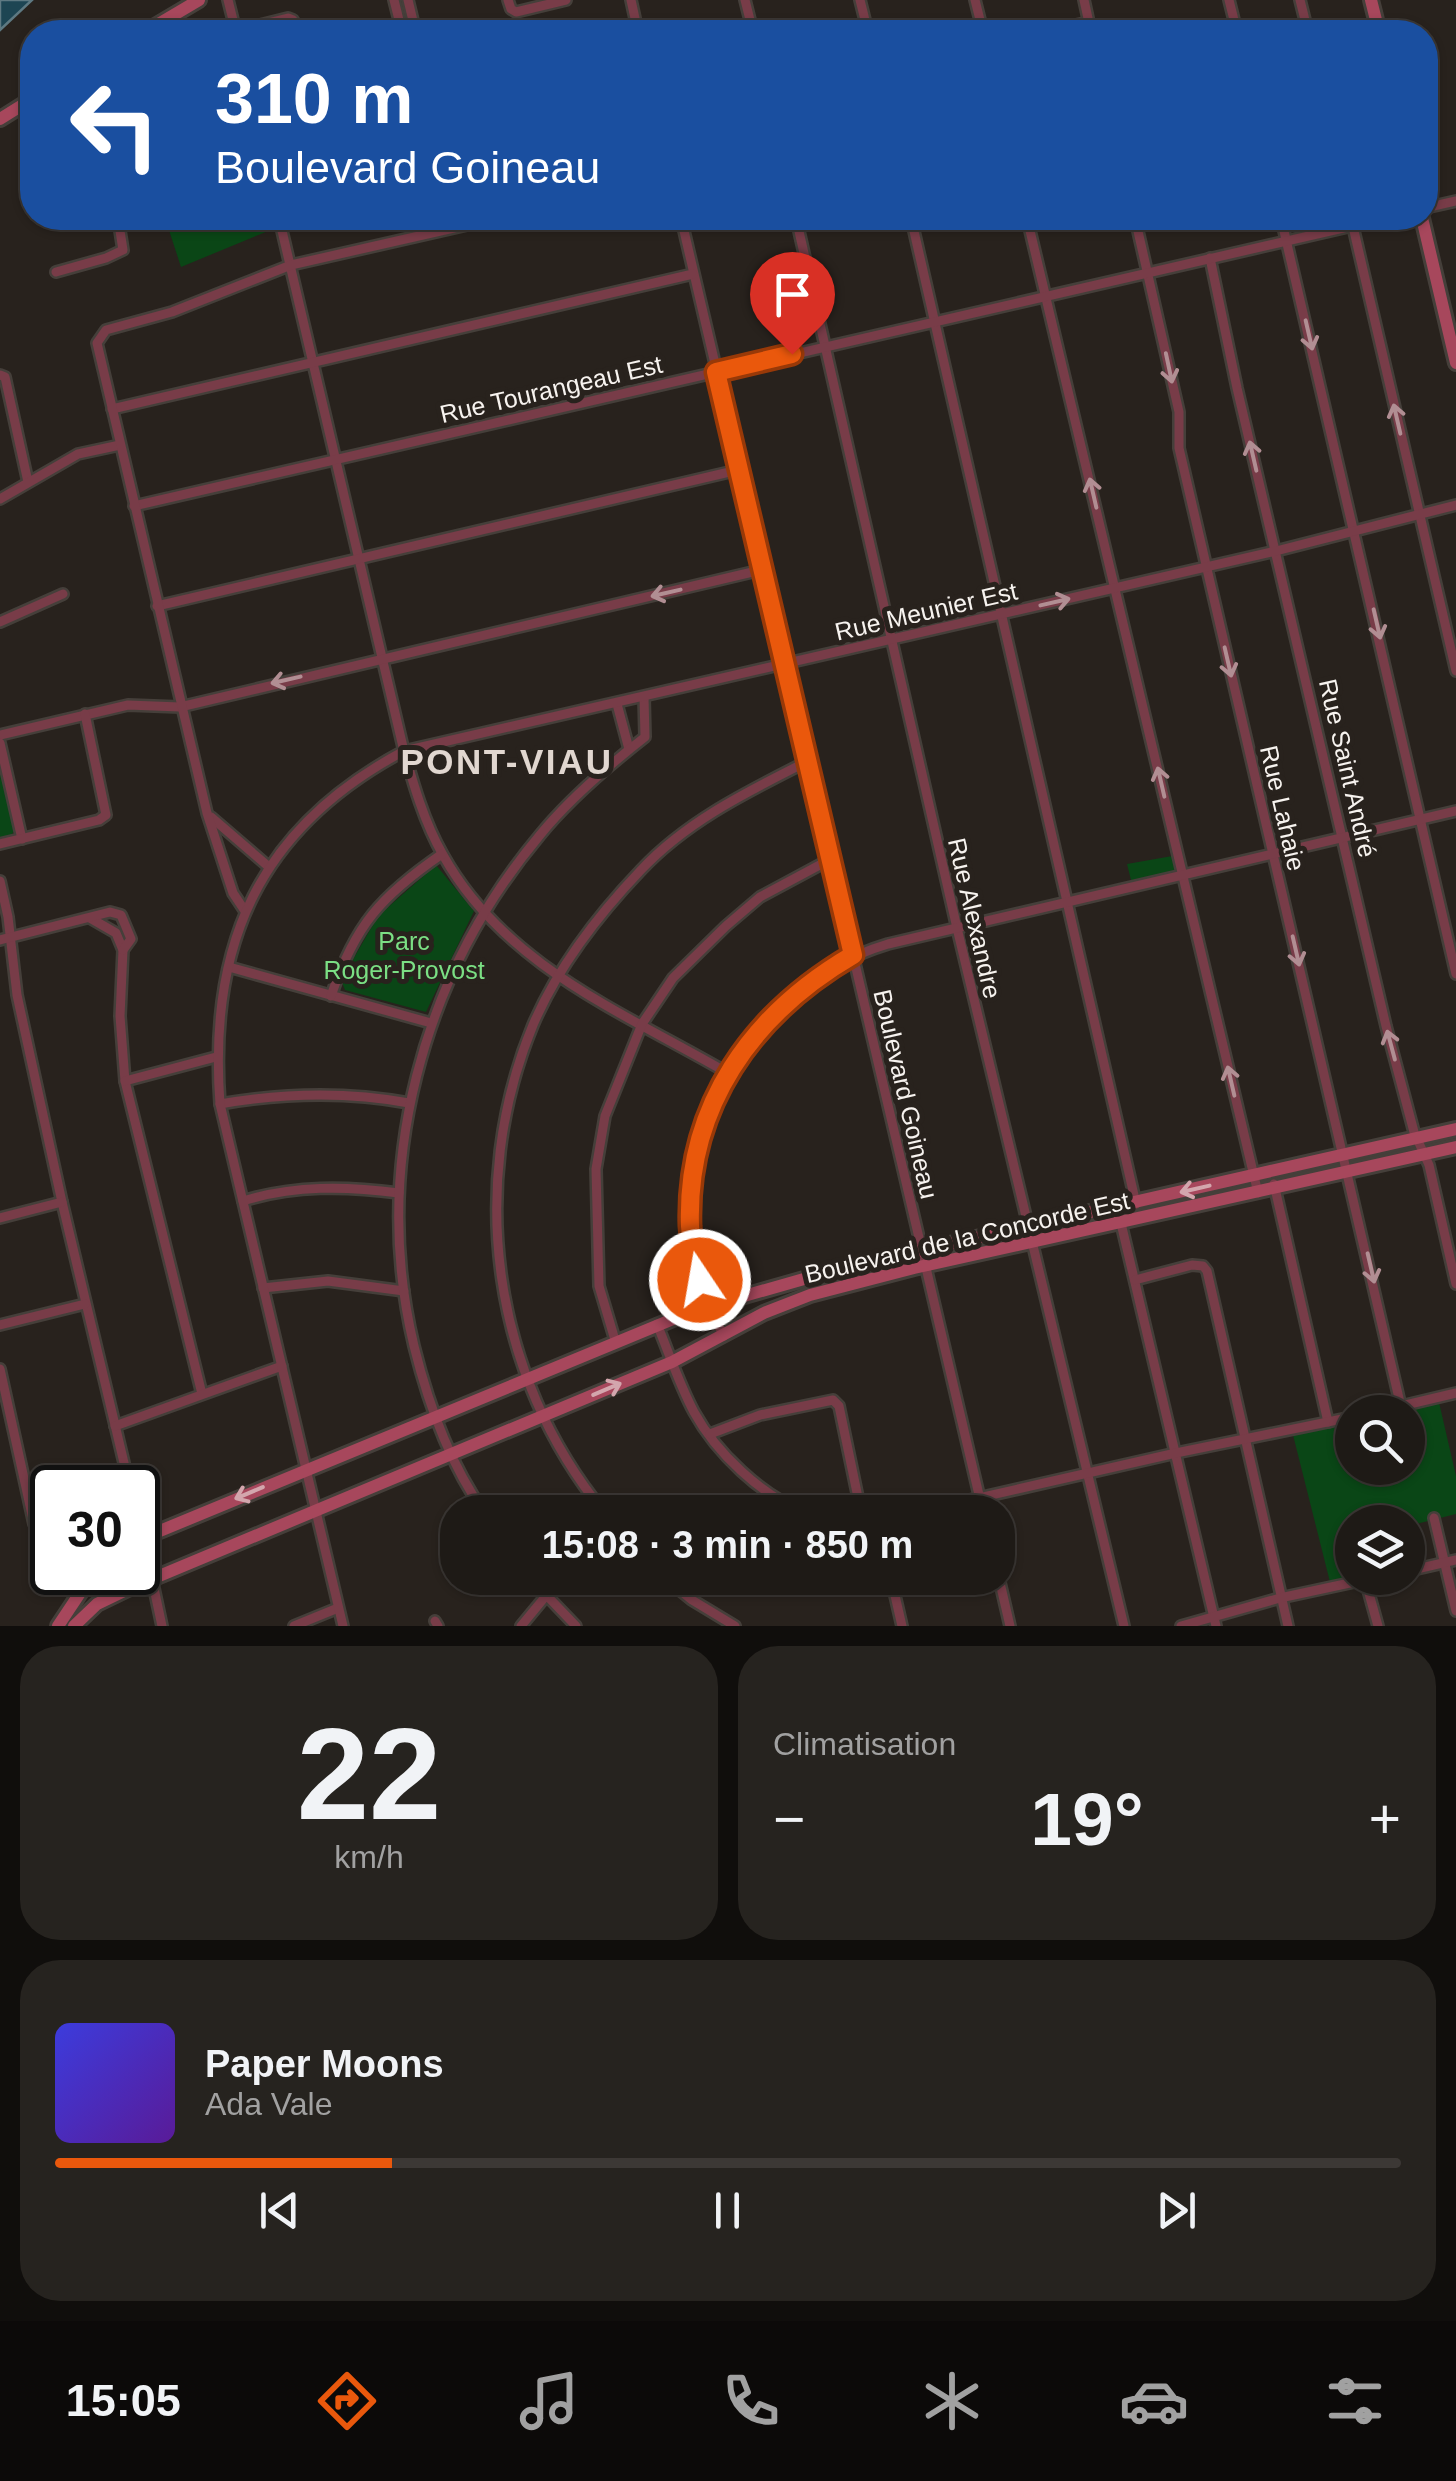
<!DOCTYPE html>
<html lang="fr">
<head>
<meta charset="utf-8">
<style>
	:root { --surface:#1e1a16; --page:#26231f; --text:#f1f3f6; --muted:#a1a1a1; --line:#3c3835; --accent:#ea580c }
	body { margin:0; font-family:Helvetica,sans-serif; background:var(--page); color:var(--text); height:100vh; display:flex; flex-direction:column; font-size:38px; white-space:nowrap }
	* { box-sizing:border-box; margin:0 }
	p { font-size:32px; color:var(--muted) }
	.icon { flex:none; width:55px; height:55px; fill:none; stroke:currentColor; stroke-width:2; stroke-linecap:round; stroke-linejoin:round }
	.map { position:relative; height:1626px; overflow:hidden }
	.panel { display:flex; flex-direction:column; gap:20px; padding:20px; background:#100e0c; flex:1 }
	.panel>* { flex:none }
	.hud { position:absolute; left:20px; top:20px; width:1418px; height:210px; border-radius:40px; box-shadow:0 2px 8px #0004,0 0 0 2px var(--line); background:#1a4fa0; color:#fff; overflow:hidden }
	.buttons { position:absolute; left:1335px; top:1395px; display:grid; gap:20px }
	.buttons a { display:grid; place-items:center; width:90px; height:90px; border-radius:50%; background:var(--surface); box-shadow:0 2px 8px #0004,0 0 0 2px var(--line); font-size:50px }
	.speed { position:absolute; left:30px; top:1465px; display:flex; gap:20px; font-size:50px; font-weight:700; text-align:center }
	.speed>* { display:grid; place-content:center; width:130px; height:130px; border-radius:50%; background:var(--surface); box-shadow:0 2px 8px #0004,0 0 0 2px var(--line); line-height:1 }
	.speed .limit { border:5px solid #111; border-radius:15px; background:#fff; color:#111 }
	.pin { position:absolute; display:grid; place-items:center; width:85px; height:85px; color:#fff; margin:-102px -42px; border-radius:50% 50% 50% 0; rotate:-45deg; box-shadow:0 0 10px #0007 }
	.pin .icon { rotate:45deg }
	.me { position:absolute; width:110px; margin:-55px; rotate:348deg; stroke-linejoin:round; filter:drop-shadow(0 0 8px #0008) }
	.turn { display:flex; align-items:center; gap:35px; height:210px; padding:0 30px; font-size:45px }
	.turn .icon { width:130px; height:130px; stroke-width:2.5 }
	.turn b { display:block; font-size:70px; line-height:85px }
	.big { font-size:75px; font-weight:700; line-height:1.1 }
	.panel .widget { flex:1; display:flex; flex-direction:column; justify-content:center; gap:15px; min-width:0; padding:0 35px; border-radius:40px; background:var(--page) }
	.panel .dial { align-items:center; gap:0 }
	.dial b { font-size:130px; line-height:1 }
	.song { display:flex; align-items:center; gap:30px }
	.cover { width:120px; height:120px; border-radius:15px; background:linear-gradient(135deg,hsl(240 70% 55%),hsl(270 70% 35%)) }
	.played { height:10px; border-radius:5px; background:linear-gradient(90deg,var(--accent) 25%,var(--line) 25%) }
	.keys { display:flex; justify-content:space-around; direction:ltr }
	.heat { display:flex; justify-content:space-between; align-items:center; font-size:55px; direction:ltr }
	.panel .tiles { flex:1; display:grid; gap:20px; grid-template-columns:1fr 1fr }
	.widget:last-child { grid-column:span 2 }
	.trip { position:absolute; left:440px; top:1495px; width:575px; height:100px; border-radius:40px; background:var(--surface); box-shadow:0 2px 8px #0004,0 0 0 2px var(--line); font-weight:700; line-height:100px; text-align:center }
	.tab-bar { display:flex; height:160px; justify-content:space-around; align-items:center; background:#0c0a09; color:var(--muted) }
	.tab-bar .icon { width:70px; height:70px }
	.tab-bar .on { color:var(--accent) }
	.tab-bar b { font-size:45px; color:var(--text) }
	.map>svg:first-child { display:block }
</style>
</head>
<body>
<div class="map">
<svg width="1456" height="1626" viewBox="0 0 1456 1626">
	<rect width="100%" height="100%" fill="#28221d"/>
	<g fill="#0a4616">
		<polygon points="165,218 270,218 273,229 181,267"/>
		<polygon points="0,754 15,830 6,842 0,843"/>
		<polygon points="1178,855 1183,877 1133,888 1127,864"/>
		<polygon points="436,865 474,911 426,1012 345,990 341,980 378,916"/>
		<polygon points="1438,1398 1456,1476 1456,1514 1408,1526 1408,1522 1352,1522 1352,1578 1368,1578 1331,1586 1292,1431 1352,1418 1352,1468 1408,1468 1408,1412 1376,1412"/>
	</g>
	<polygon fill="#1d4553" stroke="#5e7982" stroke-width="2.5" points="0,0 32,0 0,30"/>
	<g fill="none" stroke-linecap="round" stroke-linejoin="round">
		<defs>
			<g id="street">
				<polyline points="228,0 236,32"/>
				<polyline points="394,0 401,28 406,32"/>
				<polyline points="408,0 414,25 410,32"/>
				<polyline points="508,0 511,9 516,12 566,0"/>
				<polyline points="631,0 638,32"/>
				<polyline points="745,0 753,32"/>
				<polyline points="860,0 868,32"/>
				<polyline points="975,0 983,32"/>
				<polyline points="1084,0 1091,32"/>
				<polyline points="1229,0 1237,32"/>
				<polyline points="1300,0 1308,32"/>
				<polyline points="235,31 288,18 293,20 298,32"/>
				<polyline points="1044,32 1089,22"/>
				<polyline points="1425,208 1456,201"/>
				<path d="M279,218l124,529c10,36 21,75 40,108 61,110 179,157 283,217"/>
				<polyline points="681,218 983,1512"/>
				<polyline points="796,218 957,928 1124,1626"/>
				<polyline points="911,218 1136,1204"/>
				<polyline points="1027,218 1258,1193"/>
				<polyline points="1135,218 1179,412 1179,448 1401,1407"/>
				<polyline points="1281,218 1456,974"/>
				<polyline points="1351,218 1456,671"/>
				<polyline points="1210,258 1237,388 1386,1026 1414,1132 1429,1165 1456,1284"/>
				<polyline points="56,272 106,258 123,250 118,218"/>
				<polyline points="0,375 5,377 28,482"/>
				<polyline points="112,409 693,274"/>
				<polyline points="0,499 78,454 120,445"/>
				<polyline points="134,506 1387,218"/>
				<polyline points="157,606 738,470"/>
				<polyline points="0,622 63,594"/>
				<polyline points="617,704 629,749"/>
				<polyline points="0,735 128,705 180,707 761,570"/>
				<polyline points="0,743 22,839"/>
				<polyline points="211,817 269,867"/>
				<polyline points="0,844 99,820 106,815 85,714"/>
				<polyline points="0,881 8,917 17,995 62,1202 130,1488"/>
				<polyline points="245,911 233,893 207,813 97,343 106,330 172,312 291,265 498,218"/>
				<polyline points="90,918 116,933 123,950 120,1016 125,1081 202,1394"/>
				<polyline points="0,940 110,912 121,915 131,939 123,950"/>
				<polyline points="229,967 431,1023"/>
				<path d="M331,996c24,-71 50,-100 111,-142"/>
				<polyline points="125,1081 216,1057"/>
				<path d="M220,1104c63,-11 125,-13 189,-1"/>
				<polyline points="1274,1184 1328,1422"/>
				<path d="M243,1201c51,-16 103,-15 156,-8"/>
				<polyline points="0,1218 62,1202"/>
				<polyline points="1120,1219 1216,1626"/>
				<polyline points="1135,1280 1192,1265 1203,1266 1207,1271 1288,1626"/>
				<polyline points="263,1288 328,1281 404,1291"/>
				<path d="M657,1324c12,29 22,60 37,88 22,40 67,84 111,100"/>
				<polyline points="0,1325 85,1304"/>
				<path d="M724,1336c-85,-149 3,-344 164,-392l568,-133"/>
				<polyline points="615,1340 599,1286 596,1169 605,1116 642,1024 673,978 726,926 760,897 829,860"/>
				<polyline points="0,1369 34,1524 41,1531 50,1519 38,1496 26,1487"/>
				<polyline points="1376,1412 1456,1393"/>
				<polyline points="115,1426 282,1366"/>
				<polyline points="710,1434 760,1415 833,1400 839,1406 861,1512"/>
				<path d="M484,1512c-34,-48 -56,-109 -70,-166 -43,-180 8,-370 126,-511 30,-37 68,-69 105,-98l-1,-40"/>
				<path d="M604,1512c-111,-135 -138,-325 -71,-487 24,-56 66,-111 108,-155 46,-49 106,-78 165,-108"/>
				<polyline points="917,1512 1176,1453 1352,1417"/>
				<polyline points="138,1513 162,1626"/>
				<polyline points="1434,1518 1456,1611"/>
				<polyline points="1408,1571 1456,1560"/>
				<polyline points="998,1574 1010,1626"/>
				<polyline points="530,1578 576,1626"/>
				<polyline points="665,1578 692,1600 735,1626"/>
				<polyline points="891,1578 902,1626"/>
				<polyline points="1365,1579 1378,1626"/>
				<polyline points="435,1621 438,1626"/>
				<polyline points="294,1626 338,1608"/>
				<path d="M343,1626l-123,-522c-12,-160 39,-276 184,-353l872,-200 180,-46"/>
				<polyline points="521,1626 545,1597"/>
				<polyline points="1181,1626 1280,1598 1373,1578"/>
			</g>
			<g id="secondary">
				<polyline points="1371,0 1379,32"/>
				<polyline points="145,32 199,0"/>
				<polyline points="0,119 32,99"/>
				<polyline points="1422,218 1456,363"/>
				<polyline points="138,1540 695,1310 839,1269 1456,1129"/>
				<polyline points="58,1626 94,1572"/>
				<polyline points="74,1626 97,1604 128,1589 672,1362 764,1313 810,1295 914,1268 1456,1147"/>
			</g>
		</defs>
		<use href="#street" stroke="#453f3a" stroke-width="14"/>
		<use href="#secondary" stroke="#453f3a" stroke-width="18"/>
		<use href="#street" stroke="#783c48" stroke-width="9"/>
		<use href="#secondary" stroke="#a7475c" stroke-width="12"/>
	</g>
	<defs><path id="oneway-shaft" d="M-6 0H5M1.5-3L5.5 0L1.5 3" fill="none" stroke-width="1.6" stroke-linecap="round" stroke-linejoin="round" transform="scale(2.5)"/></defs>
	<g stroke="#b18e93">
		<use href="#oneway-shaft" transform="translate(1309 335) rotate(77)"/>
		<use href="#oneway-shaft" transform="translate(1169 368) rotate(78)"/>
		<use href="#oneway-shaft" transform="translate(1397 419) rotate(-103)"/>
		<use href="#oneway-shaft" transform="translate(1253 456) rotate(-103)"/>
		<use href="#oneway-shaft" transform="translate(1093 493) rotate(-103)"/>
		<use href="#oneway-shaft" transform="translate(666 593) rotate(167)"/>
		<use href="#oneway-shaft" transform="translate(1055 602) rotate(-13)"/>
		<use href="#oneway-shaft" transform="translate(1377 624) rotate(77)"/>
		<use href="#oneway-shaft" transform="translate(1228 662) rotate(77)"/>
		<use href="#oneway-shaft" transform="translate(286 680) rotate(167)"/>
		<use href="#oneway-shaft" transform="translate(1161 782) rotate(-103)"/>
		<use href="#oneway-shaft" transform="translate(1296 951) rotate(77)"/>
		<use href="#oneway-shaft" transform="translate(1391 1045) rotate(-105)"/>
		<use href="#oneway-shaft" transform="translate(1231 1081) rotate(-103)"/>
		<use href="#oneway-shaft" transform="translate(1371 1268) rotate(77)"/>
	</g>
	<g stroke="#d3a6ad">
		<use href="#oneway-shaft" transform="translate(1195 1189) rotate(167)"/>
		<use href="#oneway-shaft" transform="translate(607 1389) rotate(-23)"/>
		<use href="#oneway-shaft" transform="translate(249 1493) rotate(157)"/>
	</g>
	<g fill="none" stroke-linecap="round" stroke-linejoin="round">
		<defs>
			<path id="route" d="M700,1280c-3,-18 -9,-36 -10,-54 -4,-120 62,-212 163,-271l-137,-583 76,-18"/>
		</defs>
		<use href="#route" stroke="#983908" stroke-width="25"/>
		<use href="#route" stroke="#ea580c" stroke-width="18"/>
	</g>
	<g text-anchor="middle" stroke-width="10" stroke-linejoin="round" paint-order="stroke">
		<g font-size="25" fill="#f7f3ef" stroke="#28221d">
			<text transform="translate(551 389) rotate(-13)" y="9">Rue Tourangeau Est</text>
			<text transform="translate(926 611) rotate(-13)" y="9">Rue Meunier Est</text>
			<text transform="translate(1348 768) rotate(77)" y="9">Rue Saint André</text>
			<text transform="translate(1283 808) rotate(77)" y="9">Rue Lahaie</text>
			<text transform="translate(975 918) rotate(77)" y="9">Rue Alexandre</text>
			<text transform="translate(906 1094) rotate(77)" y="9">Boulevard Goineau</text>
			<text transform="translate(967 1237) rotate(-13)" y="9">Boulevard de la Concorde Est</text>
		</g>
		<g font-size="25" fill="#7bdf84" stroke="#28221d">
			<text x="404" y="950">Parc<tspan x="404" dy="29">Roger-Provost</tspan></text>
		</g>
		<g font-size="35" font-weight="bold" letter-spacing="2.5" fill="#e1d7d0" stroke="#28221d">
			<text x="507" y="774">PONT-VIAU</text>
		</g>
	</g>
</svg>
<div class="buttons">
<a><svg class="icon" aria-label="search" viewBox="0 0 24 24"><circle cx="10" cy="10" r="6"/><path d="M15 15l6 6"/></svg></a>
<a><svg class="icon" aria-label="layers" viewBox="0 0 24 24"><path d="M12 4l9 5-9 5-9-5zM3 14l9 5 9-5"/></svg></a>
</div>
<div class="speed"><div class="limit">30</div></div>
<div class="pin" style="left:792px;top:354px;background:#d93025"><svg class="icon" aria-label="arrive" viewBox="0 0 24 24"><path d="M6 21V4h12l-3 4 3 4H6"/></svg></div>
<svg class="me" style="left:700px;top:1280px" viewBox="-20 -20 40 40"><circle r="17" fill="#ea580c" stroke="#fff" stroke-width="3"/><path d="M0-11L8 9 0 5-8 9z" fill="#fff"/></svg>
<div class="trip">15:08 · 3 min · 850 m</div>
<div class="hud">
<div class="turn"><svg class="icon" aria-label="left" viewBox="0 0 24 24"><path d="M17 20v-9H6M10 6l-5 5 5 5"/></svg><div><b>310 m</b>Boulevard Goineau</div></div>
</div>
</div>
<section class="panel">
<div class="tiles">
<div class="widget dial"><b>22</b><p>km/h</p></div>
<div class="widget"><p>Climatisation</p>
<div class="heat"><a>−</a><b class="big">19°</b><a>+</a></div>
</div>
<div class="widget">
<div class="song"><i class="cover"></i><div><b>Paper Moons</b><p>Ada Vale</p></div></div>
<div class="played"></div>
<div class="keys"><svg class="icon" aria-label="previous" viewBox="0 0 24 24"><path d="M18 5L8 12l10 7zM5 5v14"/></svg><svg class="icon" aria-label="pause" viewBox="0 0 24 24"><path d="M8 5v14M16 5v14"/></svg><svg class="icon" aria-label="next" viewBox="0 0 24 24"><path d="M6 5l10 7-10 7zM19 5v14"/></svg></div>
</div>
</div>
</section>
<nav class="tab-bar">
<b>15:05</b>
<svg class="icon on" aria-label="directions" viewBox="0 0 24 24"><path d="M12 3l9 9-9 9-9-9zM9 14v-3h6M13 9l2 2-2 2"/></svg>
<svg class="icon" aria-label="music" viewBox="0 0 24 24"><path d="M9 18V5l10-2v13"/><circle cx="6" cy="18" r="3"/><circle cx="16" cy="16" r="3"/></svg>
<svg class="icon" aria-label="phone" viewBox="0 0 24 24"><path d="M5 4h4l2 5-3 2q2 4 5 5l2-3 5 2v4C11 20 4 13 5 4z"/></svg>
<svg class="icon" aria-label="climate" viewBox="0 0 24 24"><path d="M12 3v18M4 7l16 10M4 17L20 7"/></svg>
<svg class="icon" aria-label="car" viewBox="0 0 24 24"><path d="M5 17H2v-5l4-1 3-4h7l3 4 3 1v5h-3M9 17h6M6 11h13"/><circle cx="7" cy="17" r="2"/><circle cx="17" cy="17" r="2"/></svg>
<svg class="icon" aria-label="filters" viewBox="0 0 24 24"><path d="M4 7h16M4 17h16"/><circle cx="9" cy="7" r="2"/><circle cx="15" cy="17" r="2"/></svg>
</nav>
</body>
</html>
